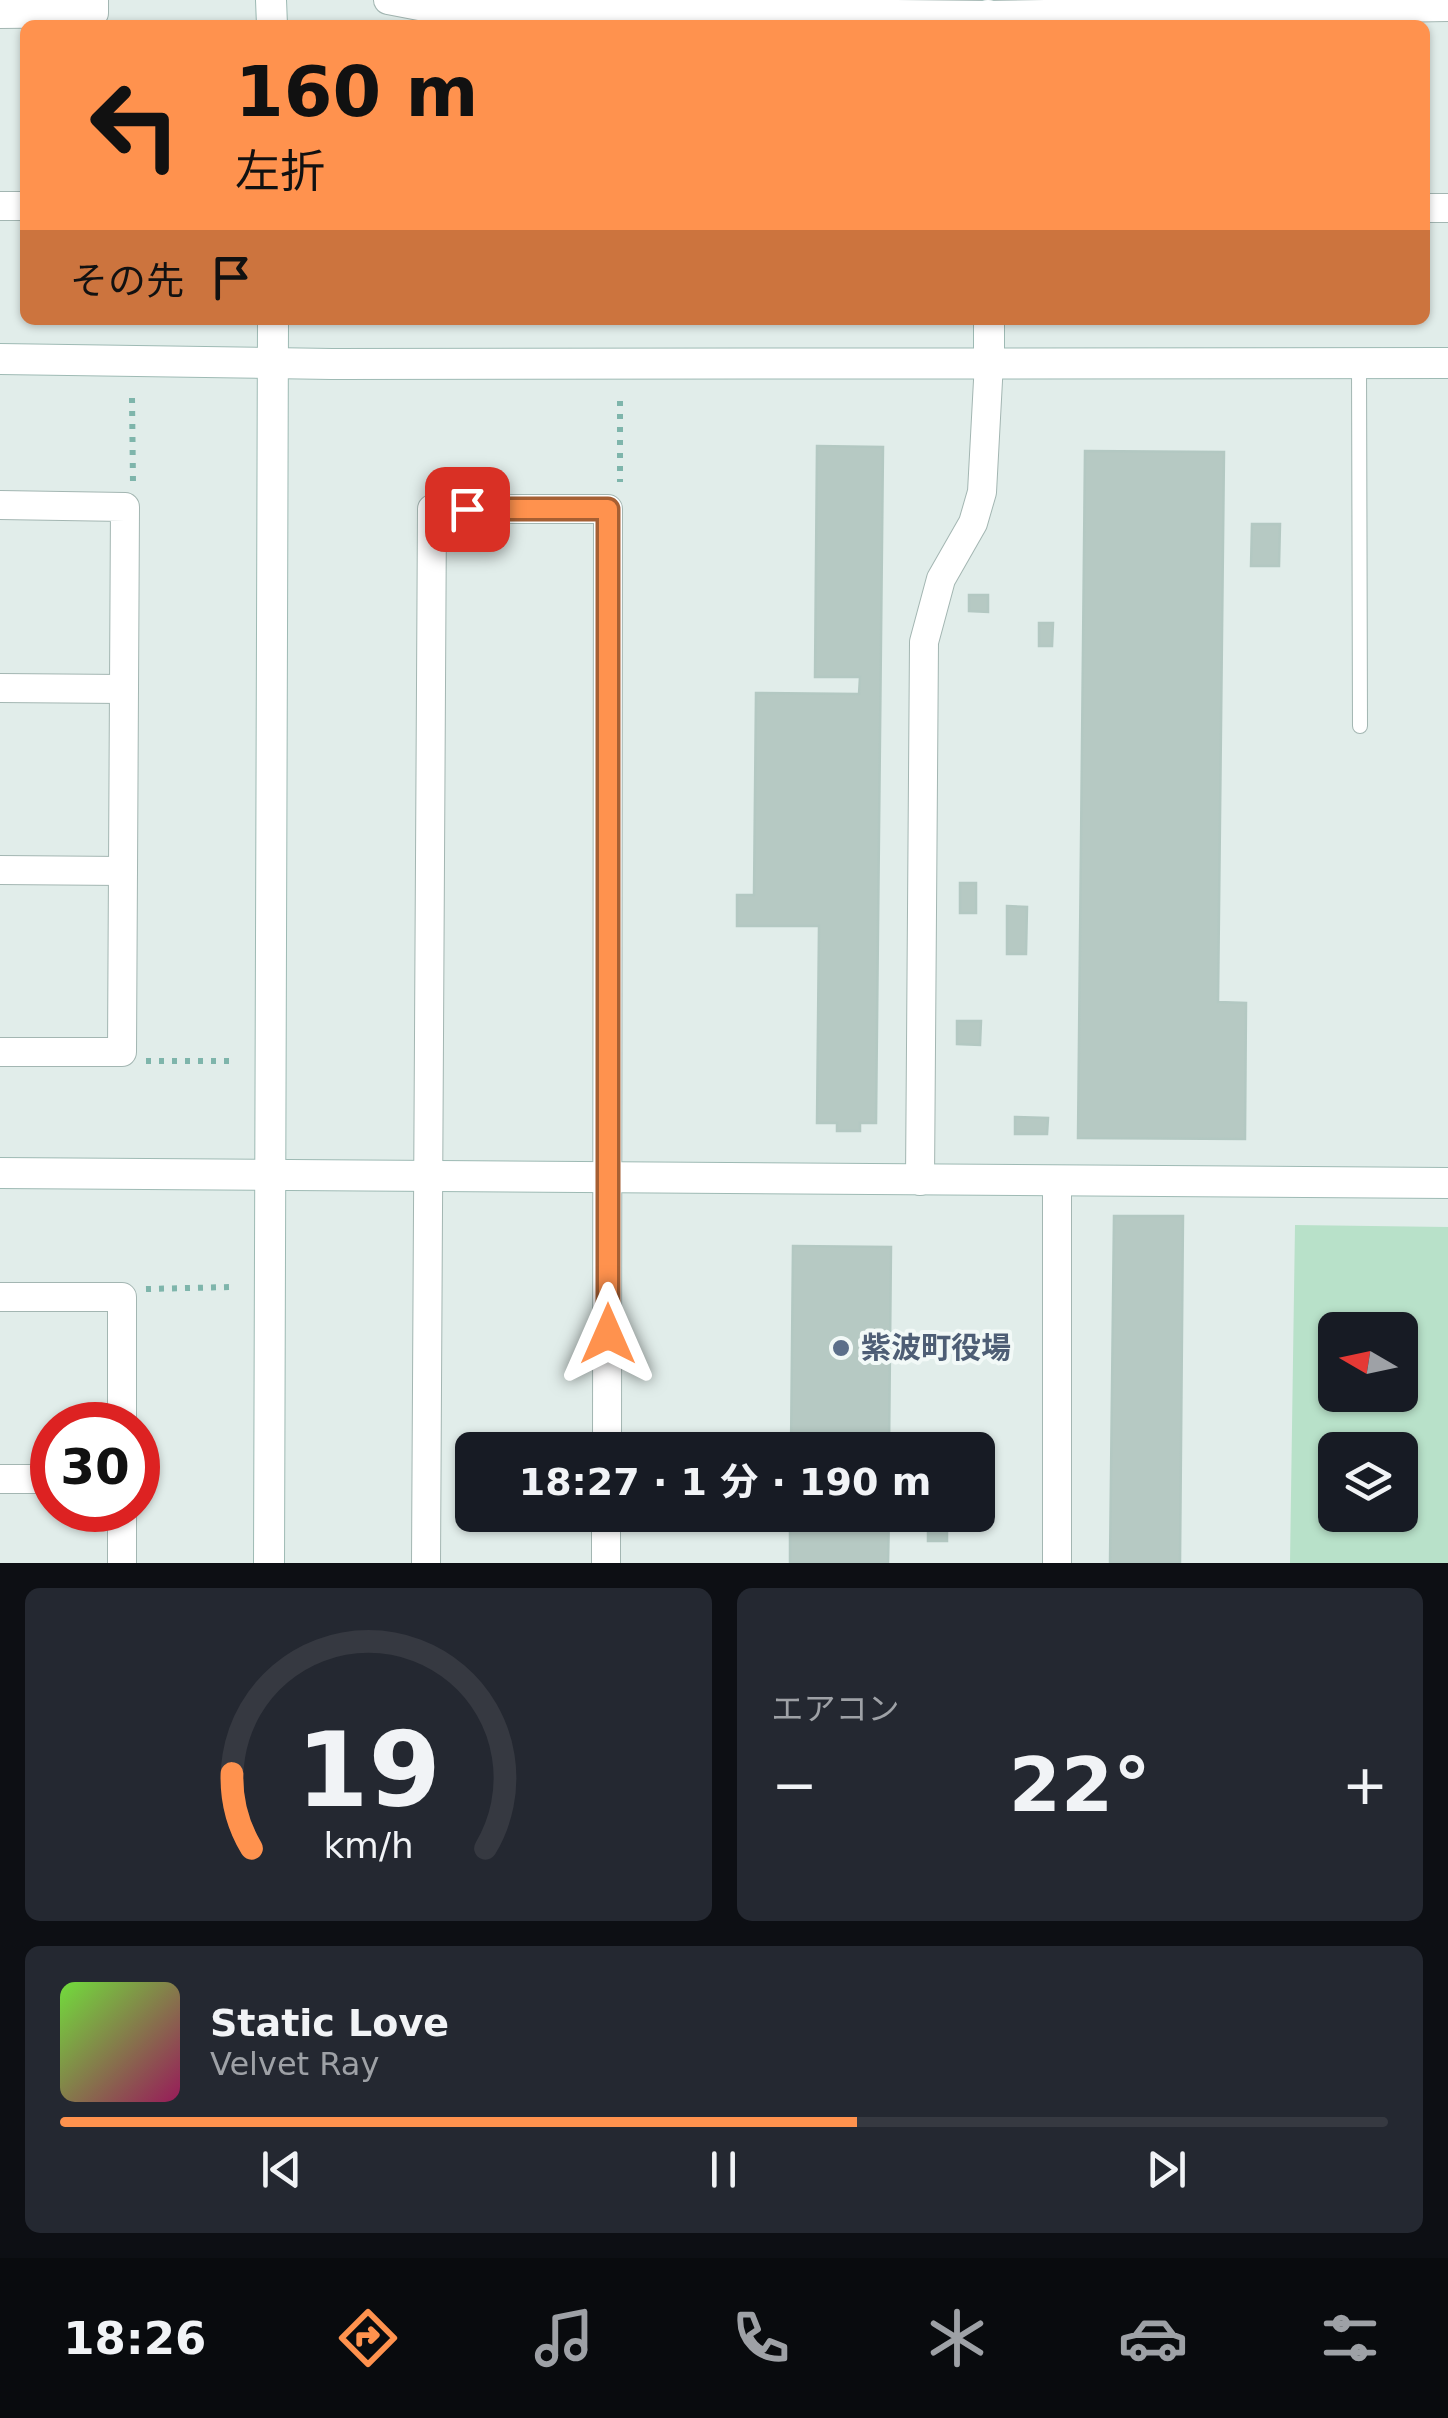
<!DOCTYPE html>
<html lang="ja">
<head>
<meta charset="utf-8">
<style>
	:root { --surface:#171b24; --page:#242831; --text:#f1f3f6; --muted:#9ea1a6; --line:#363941; --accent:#ff924e }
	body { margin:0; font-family:"DejaVu Sans","Noto Sans JP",sans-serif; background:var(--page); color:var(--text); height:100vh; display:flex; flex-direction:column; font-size:38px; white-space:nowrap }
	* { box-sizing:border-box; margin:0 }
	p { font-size:32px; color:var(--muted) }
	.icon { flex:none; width:55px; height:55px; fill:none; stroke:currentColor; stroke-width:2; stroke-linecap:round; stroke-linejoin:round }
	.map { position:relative; height:1563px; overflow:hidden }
	.details { display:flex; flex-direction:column; gap:25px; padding:25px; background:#0d0f14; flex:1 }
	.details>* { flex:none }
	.banner { position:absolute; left:20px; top:20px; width:1410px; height:305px; border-radius:15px; box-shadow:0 2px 8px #0004; background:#ff924e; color:#111; overflow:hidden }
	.needle { width:65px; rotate:279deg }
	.tools { position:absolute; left:1318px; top:1312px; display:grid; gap:20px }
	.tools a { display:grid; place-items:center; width:100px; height:100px; border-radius:15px; background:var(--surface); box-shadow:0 2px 8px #0004; font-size:50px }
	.speed { position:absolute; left:30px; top:1402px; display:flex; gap:20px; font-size:50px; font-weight:700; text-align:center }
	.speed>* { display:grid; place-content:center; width:130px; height:130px; border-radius:50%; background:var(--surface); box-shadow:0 2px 8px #0004; line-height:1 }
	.speed .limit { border:15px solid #d22; background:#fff; color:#111 }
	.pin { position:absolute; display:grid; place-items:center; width:85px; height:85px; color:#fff; margin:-42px; border-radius:20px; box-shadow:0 5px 15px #0006 }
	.me { position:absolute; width:110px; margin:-55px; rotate:0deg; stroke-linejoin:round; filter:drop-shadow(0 0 8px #0008) }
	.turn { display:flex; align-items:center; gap:35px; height:210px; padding:0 50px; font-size:45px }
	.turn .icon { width:130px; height:130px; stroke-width:2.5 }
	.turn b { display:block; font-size:70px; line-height:85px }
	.then { display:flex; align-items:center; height:95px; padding:0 50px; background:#0003; gap:20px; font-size:38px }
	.big { font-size:75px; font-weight:700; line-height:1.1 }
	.details .card { flex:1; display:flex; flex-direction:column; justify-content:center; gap:15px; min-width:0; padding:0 35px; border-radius:15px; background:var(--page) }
	.details .dial { align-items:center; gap:0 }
	.dial svg { height:260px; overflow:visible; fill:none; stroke:var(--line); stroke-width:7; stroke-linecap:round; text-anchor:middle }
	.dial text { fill:var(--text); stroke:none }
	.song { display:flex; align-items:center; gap:30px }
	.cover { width:120px; height:120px; border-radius:15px; background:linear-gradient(135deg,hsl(100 70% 55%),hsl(330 70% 35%)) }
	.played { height:10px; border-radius:5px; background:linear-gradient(90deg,var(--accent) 60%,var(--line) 60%) }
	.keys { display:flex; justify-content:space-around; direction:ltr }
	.heat { display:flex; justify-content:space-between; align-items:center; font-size:55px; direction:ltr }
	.details .tiles { flex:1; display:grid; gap:25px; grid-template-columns:1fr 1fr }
	.card:last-child { grid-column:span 2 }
	.trip { position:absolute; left:455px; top:1432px; width:540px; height:100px; border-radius:15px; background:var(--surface); box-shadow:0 2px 8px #0004; font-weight:700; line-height:100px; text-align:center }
	.tab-bar { display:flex; height:160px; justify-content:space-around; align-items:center; background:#090b0e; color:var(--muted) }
	.tab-bar .icon { width:70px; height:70px }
	.tab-bar .selected { color:var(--accent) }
	.tab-bar b { font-size:45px; color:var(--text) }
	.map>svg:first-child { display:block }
</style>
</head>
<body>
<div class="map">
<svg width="1448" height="1563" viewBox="0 0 1448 1563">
	<rect width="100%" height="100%" fill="#e1edea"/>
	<path fill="#b8e1c9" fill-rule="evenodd" d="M1295,1225l153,2v336h-158zM1335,1330h65v65h-65zM1335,1450h65v65h-65z"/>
	<g fill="#b6c9c3" stroke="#b3c8c2" stroke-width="2.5">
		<polygon points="817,446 883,447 876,1123 860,1123 860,1131 837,1131 837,1123 817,1123 819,926 737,926 737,895 754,895 756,693 859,694 860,677 815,677"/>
		<polygon points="1085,451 1224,452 1218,1002 1246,1003 1245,1139 1078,1138"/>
		<polygon points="1252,524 1280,524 1279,566 1251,566"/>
		<polygon points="969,595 988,595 988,612 969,611"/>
		<polygon points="1039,623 1053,623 1052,646 1039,646"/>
		<rect x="960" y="883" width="16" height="30"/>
		<polygon points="1007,906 1027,907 1026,954 1007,954"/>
		<polygon points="957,1021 981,1021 980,1045 957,1044"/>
		<polygon points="1015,1117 1048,1118 1047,1134 1015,1134"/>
		<polygon points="1114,1216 1183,1216 1180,1563 1110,1563"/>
		<polygon points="793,1246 891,1247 889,1450 791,1450"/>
		<polygon points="790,1515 889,1515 888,1563 790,1563"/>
		<rect x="928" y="1515" width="19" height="26"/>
	</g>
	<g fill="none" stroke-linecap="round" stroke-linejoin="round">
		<defs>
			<polyline id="lane" points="1359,363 1360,726"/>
			<g id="street">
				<polyline points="388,0 435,9 988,15 1448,7"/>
				<polyline points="0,14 94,13 94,0"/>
				<polyline points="0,206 25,206"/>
				<polyline points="1425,208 1448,208"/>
				<polyline points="0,505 125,507 122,1052 0,1052"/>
				<polyline points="0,688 124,689"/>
				<polyline points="0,870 123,871"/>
				<polyline points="920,1181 924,642 941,579 973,523 982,492 989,362"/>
				<polyline points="1057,1182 1057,1563"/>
				<polyline points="0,1297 122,1297 122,1425"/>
				<polyline points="0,1479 52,1479"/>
				<polyline points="122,1510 122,1563"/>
				<polyline points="426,1563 432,509 608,509 607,1450"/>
				<polyline points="606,1563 606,1515"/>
			</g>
			<g id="secondary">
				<polyline points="271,0 272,25"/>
				<polyline points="988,15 988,25"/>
				<polyline points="0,359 332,364 1448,363"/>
				<polyline points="989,362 989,320"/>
				<polyline points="0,1173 1448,1183"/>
				<polyline points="269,1563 273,320"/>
			</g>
		</defs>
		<use href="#lane" stroke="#a3b6b2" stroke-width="16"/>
		<use href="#street" stroke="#a3b6b2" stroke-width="30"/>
		<use href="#secondary" stroke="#9ebab4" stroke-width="32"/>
		<g stroke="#7eb5ab" stroke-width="6" stroke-dasharray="5 8" stroke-linecap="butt">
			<polyline points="849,320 849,325"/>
			<polyline points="132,398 133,482"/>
			<polyline points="620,401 620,482"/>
			<polyline points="146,1061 232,1061"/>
			<polyline points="146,1289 232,1287"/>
		</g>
		<use href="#lane" stroke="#fff" stroke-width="14"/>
		<use href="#street" stroke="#fff" stroke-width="28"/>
		<use href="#secondary" stroke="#fff" stroke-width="30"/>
	</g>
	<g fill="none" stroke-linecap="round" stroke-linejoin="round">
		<defs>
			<polyline id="route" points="467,509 608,509 608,1334"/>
		</defs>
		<use href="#route" stroke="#a65f33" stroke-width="25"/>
		<use href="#route" stroke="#ff924e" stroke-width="18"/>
	</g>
	<circle fill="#5c6f8a" stroke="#f2f9f7" stroke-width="4" cx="841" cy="1348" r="10"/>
	<g text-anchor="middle" stroke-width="8" stroke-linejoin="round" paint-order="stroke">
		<g font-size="30" font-weight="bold" fill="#4e5e75" stroke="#f2f9f7" text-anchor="start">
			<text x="861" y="1358">紫波町役場</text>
		</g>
	</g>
</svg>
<div class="tools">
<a><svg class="needle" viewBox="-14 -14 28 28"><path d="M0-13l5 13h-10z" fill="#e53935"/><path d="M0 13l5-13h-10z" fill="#9ea1a6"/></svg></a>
<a><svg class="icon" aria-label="layers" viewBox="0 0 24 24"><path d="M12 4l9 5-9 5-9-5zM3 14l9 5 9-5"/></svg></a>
</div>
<div class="speed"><div class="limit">30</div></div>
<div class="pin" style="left:467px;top:509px;background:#d93025"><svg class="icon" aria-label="arrive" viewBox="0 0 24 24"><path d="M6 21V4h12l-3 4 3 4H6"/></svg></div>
<svg class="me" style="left:608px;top:1334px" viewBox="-20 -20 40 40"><path d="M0-17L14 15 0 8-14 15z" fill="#ff924e" stroke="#fff" stroke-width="4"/></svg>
<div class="trip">18:27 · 1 分 · 190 m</div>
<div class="banner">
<div class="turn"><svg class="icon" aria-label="left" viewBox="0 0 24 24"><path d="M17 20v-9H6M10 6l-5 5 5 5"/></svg><div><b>160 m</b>左折</div></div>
<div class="then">その先<svg class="icon" aria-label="arrive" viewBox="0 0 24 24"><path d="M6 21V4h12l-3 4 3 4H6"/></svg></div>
</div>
</div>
<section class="details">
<div class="tiles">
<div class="card dial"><svg viewBox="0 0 100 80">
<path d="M14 69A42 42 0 1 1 86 69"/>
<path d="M14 69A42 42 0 0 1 8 46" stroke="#ff924e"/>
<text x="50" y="56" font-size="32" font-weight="700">19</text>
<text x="50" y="72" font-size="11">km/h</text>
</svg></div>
<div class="card"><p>エアコン</p>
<div class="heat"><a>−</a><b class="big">22°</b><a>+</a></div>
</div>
<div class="card">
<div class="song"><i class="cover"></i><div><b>Static Love</b><p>Velvet Ray</p></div></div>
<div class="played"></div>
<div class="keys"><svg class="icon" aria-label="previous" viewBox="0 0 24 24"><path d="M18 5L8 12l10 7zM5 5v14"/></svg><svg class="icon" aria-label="pause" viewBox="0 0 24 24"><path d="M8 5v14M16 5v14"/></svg><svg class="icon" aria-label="next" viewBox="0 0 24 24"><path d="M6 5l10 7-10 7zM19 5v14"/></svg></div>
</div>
</div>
</section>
<nav class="tab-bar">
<b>18:26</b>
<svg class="icon selected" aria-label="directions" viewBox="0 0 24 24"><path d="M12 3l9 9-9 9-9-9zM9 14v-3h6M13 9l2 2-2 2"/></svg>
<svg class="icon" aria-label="music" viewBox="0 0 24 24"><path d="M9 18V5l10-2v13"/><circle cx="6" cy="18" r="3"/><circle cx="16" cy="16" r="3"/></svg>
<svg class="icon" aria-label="phone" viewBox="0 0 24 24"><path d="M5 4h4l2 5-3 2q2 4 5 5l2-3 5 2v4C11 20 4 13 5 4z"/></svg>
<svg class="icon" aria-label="climate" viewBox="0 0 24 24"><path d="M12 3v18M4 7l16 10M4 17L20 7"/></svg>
<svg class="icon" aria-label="car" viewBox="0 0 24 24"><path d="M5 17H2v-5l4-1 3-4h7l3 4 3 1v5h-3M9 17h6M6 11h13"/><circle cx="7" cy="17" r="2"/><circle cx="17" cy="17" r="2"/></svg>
<svg class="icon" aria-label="filters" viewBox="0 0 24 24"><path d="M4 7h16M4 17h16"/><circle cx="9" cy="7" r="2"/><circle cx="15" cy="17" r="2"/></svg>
</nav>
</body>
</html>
